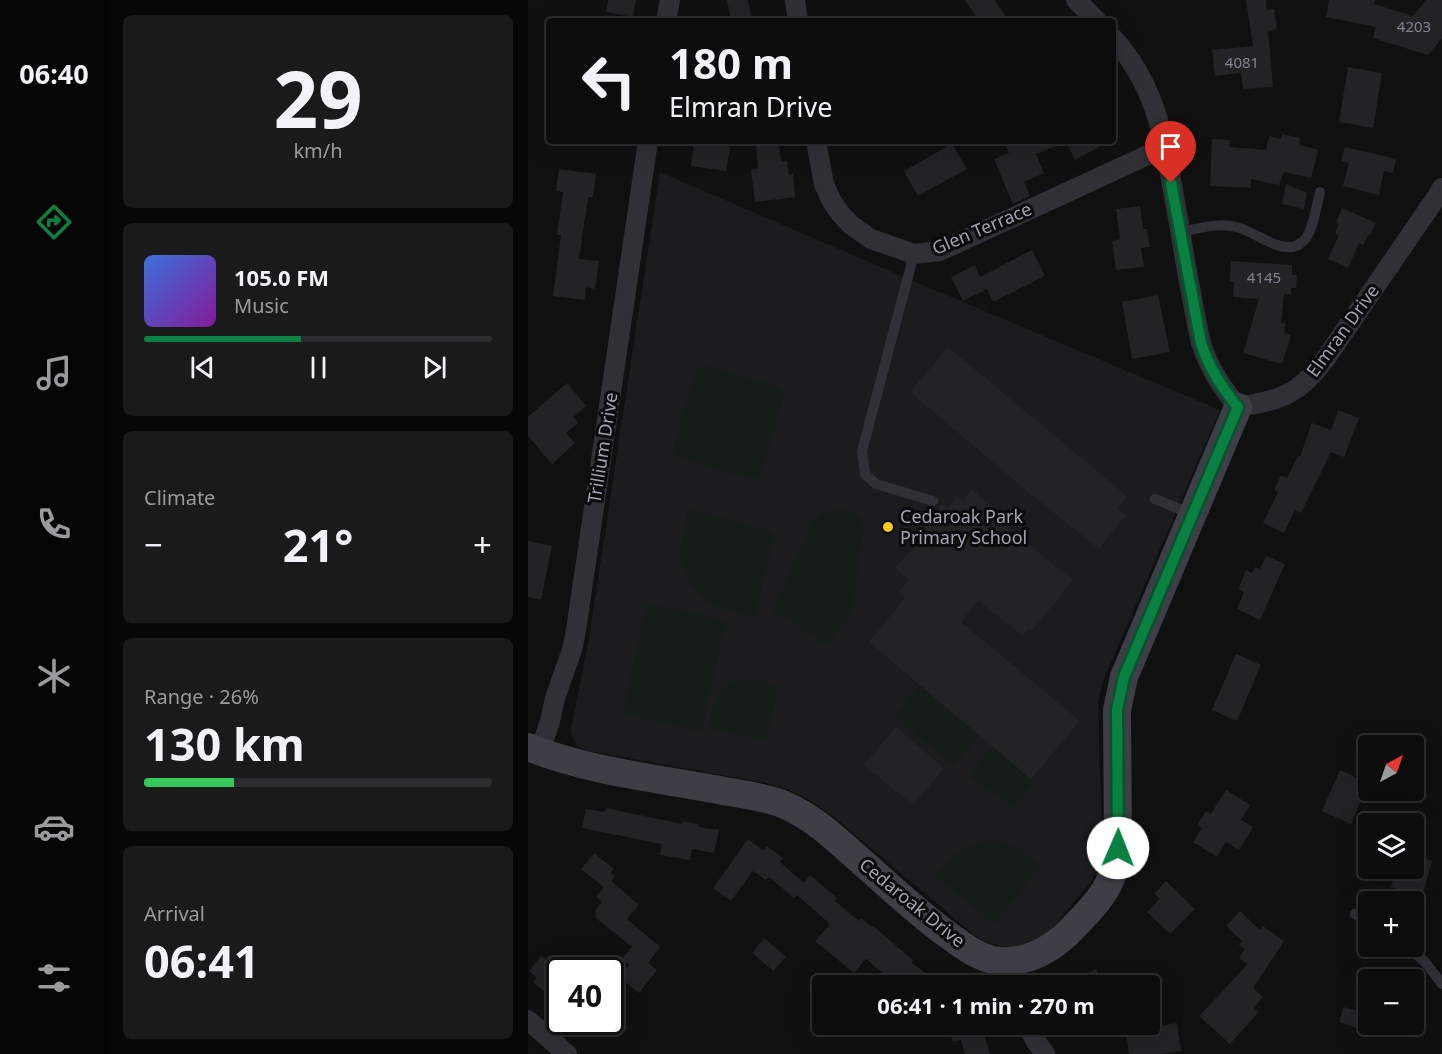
<!DOCTYPE html>
<html lang="en">
<head>
<meta charset="utf-8">
<style>
	:root { --surface:#0c0c0d; --page:#1a1a1b; --text:#f1f3f6; --muted:#9a9b9d; --line:#2c2c2e; --accent:#0b8043 }
	body { margin:0; font-family:"Noto Sans",sans-serif; background:var(--page); color:var(--text); height:100vh; display:flex; flex-direction:column; font-size:22px; white-space:nowrap }
	* { box-sizing:border-box; margin:0 }
	p { font-size:20px; color:var(--muted) }
	.icon { flex:none; width:33px; height:33px; fill:none; stroke:currentColor; stroke-width:2; stroke-linecap:round; stroke-linejoin:round }
	.map { position:relative; flex:1; overflow:hidden }
	.panel { display:flex; flex-direction:column; gap:15px; padding:15px; background:#070707; width:420px }
	.panel>* { flex:none }
	.hud { position:absolute; left:18px; top:18px; width:570px; height:126px; border-radius:6px; box-shadow:0 6px 24px #0002,0 0 0 2px var(--line); background:#0c0c0d; color:var(--text); overflow:hidden }
	.needle { width:39px; rotate:40deg }
	.tools { position:absolute; left:830px; top:735px; display:grid; gap:12px }
	.tools a { display:grid; place-items:center; width:66px; height:66px; border-radius:6px; background:var(--surface); box-shadow:0 6px 24px #0002,0 0 0 2px var(--line); font-size:30px }
	.speed { position:absolute; left:18px; top:957px; display:flex; gap:12px; font-size:30px; font-weight:700; text-align:center }
	.speed>* { display:grid; place-content:center; width:78px; height:78px; border-radius:50%; background:var(--surface); box-shadow:0 6px 24px #0002,0 0 0 2px var(--line); line-height:1 }
	.speed .limit { border:3px solid #111; border-radius:9px; background:#fff; color:#111 }
	.pin { position:absolute; display:grid; place-items:center; width:51px; height:51px; color:#fff; margin:-62px -26px; border-radius:50% 50% 50% 0; rotate:-45deg; box-shadow:0 0 6px #0007 }
	.pin .icon { rotate:45deg }
	.me { position:absolute; width:66px; margin:-33px; rotate:1deg; stroke-linejoin:round; filter:drop-shadow(0 0 4px #0008) }
	.turn { display:flex; align-items:center; gap:21px; height:126px; padding:0 24px; font-size:27px }
	.turn .icon { width:78px; height:78px; stroke-width:2.5 }
	.turn b { display:block; font-size:42px; line-height:51px }
	.big { font-size:45px; font-weight:700; line-height:1.1 }
	.panel .tile { flex:1; display:flex; flex-direction:column; justify-content:center; gap:9px; min-width:0; padding:0 21px; border-radius:9px; background:var(--page) }
	.panel .dial { align-items:center; gap:0 }
	.dial b { font-size:78px; line-height:1 }
	.song { display:flex; align-items:center; gap:18px }
	.cover { width:72px; height:72px; border-radius:9px; background:linear-gradient(135deg,hsl(220 70% 55%),hsl(290 70% 35%)) }
	.played { height:6px; border-radius:3px; background:linear-gradient(90deg,var(--accent) 45%,var(--line) 45%) }
	.keys { display:flex; justify-content:space-around; direction:ltr }
	.heat { display:flex; justify-content:space-between; align-items:center; font-size:33px; direction:ltr }
	.charge { height:9px; border-radius:4px; background:linear-gradient(90deg,#34c759 26%,var(--line) 0) }
	.trip { position:absolute; left:284px; top:975px; width:348px; height:60px; border-radius:6px; background:var(--surface); box-shadow:0 6px 24px #0002,0 0 0 2px var(--line); font-weight:700; line-height:60px; text-align:center }
	main { display:flex; flex:1; min-height:0 }
	.tab-bar { display:flex; flex-direction:column; width:108px; justify-content:space-around; align-items:center; background:#050505; color:var(--muted) }
	.tab-bar .icon { width:42px; height:42px }
	.tab-bar .on { color:var(--accent) }
	.tab-bar b { font-size:27px; color:var(--text) }
	.map>svg:first-child { display:block }
</style>
</head>
<body>
<main>
<nav class="tab-bar">
<b>06:40</b>
<svg class="icon on" aria-label="directions" viewBox="0 0 24 24"><path d="M12 3l9 9-9 9-9-9zM9 14v-3h6M13 9l2 2-2 2"/></svg>
<svg class="icon" aria-label="music" viewBox="0 0 24 24"><path d="M9 18V5l10-2v13"/><circle cx="6" cy="18" r="3"/><circle cx="16" cy="16" r="3"/></svg>
<svg class="icon" aria-label="phone" viewBox="0 0 24 24"><path d="M5 4h4l2 5-3 2q2 4 5 5l2-3 5 2v4C11 20 4 13 5 4z"/></svg>
<svg class="icon" aria-label="climate" viewBox="0 0 24 24"><path d="M12 3v18M4 7l16 10M4 17L20 7"/></svg>
<svg class="icon" aria-label="car" viewBox="0 0 24 24"><path d="M5 17H2v-5l4-1 3-4h7l3 4 3 1v5h-3M9 17h6M6 11h13"/><circle cx="7" cy="17" r="2"/><circle cx="17" cy="17" r="2"/></svg>
<svg class="icon" aria-label="filters" viewBox="0 0 24 24"><path d="M4 7h16M4 17h16"/><circle cx="9" cy="7" r="2"/><circle cx="15" cy="17" r="2"/></svg>
</nav>
<section class="panel">
<div class="tile dial"><b>29</b><p>km/h</p></div>
<div class="tile">
<div class="song"><i class="cover"></i><div><b>105.0 FM</b><p>Music</p></div></div>
<div class="played"></div>
<div class="keys"><svg class="icon" aria-label="previous" viewBox="0 0 24 24"><path d="M18 5L8 12l10 7zM5 5v14"/></svg><svg class="icon" aria-label="pause" viewBox="0 0 24 24"><path d="M8 5v14M16 5v14"/></svg><svg class="icon" aria-label="next" viewBox="0 0 24 24"><path d="M6 5l10 7-10 7zM19 5v14"/></svg></div>
</div>
<div class="tile"><p>Climate</p>
<div class="heat"><a>−</a><b class="big">21°</b><a>+</a></div>
</div>
<div class="tile"><p>Range · 26%</p><b class="big">130 km</b><div class="charge"></div></div>
<div class="tile"><p>Arrival</p><b class="big">06:41</b></div>
</section>
<div class="map">
<svg width="914" height="1054" viewBox="0 0 914 1054">
	<rect width="100%" height="100%" fill="#101011"/>
	<polygon fill="#1c1c1e" points="132,172 397,286 692,410 575,681 570,702 570,716 575,852 571,866 562,883 525,927 515,936 499,945 480,948 458,942 445,934 305,816 280,799 261,790 238,783 61,751 53,748 48,743 44,736 43,729 60,644"/>
	<g fill="#161c17">
		<polygon points="177,365 252,388 256,396 232,475 224,479 150,457 145,449 169,370"/>
		<polygon points="160,508 246,533 227,617 198,610 175,598 161,582 152,556"/>
		<polygon points="319,510 333,518 335,528 324,613 299,646 257,617 245,612 279,532 285,521 293,513"/>
		<polygon points="119,603 198,621 173,731 95,713"/>
		<path d="M220,680l18,2 12,4 -11,54 -58,-11c3,-15 5,-36 20,-45 4,-3 13,-3 19,-4z"/>
		<polygon points="391,686 451,736 426,766 366,715"/>
		<polygon points="465,747 506,782 485,807 443,777 444,772"/>
		<path d="M463,840c24,7 32,8 50,26l-47,57 -59,-48c19,-22 26,-28 56,-35z"/>
	</g>
	<g fill="#232325">
		<polygon points="80,0 108,0 105,17 78,12"/>
		<polygon points="199,0 220,0 224,21 203,21"/>
		<polygon points="437,0 467,0 480,21 451,21"/>
		<polygon points="718,0 738,0 739,10 746,9 749,29 740,31 745,87 715,89 713,73 687,76 684,50 725,46"/>
		<polygon points="801,0 847,0 846,4 885,16 898,0 914,0 914,38 900,55 845,38 848,27 798,17"/>
		<polygon points="820,67 854,73 845,128 811,122"/>
		<polygon points="754,134 772,138 771,145 790,150 783,178 756,172 751,185 723,179 723,188 682,186 684,139 702,140 701,147 738,150 741,136 753,139"/>
		<polygon points="166,141 203,141 198,171 163,166"/>
		<polygon points="476,141 583,141 547,160 538,142 508,154 516,173 496,182 502,196 485,204 466,159 481,153"/>
		<polygon points="251,143 253,162 259,161 261,175 265,174 267,197 227,202 223,170 230,169 228,146"/>
		<polygon points="424,144 439,169 390,196 376,171"/>
		<polygon points="817,147 868,159 865,173 856,171 851,195 815,186 821,163 813,161"/>
		<polygon points="31,169 68,174 65,197 60,197 51,259 71,261 67,289 58,287 57,300 25,296 33,235 29,235 35,192 28,191"/>
		<polygon points="758,184 779,193 776,209 754,204"/>
		<polygon points="612,206 615,229 619,229 622,247 613,248 616,267 588,270 584,241 592,239 588,209"/>
		<polygon points="814,208 848,223 842,236 840,235 835,245 831,243 820,268 800,259 811,235 807,233 811,224 808,223"/>
		<polygon points="504,250 517,276 465,302 459,289 435,301 423,277 447,265 452,277"/>
		<polygon points="703,261 764,265 764,275 769,275 768,288 763,288 763,294 756,294 753,322 758,324 756,333 763,335 754,364 715,353 731,299 705,297 706,282 702,281"/>
		<polygon points="630,295 642,352 604,359 594,302"/>
		<polygon points="420,347 599,496 590,508 598,515 571,549 493,486 382,392"/>
		<polygon points="39,383 58,406 45,417 50,423 38,433 47,443 24,464 0,436 0,417"/>
		<polygon points="810,410 831,418 816,457 803,452 773,513 767,510 756,533 735,523 750,492 746,490 753,475 759,478 770,456 772,457 784,423 803,430"/>
		<polygon points="444,490 471,512 467,517 545,580 504,631 501,629 495,636 450,601 433,622 552,721 503,779 341,642 377,598 370,592 381,580 367,568 401,531 389,521 400,509 408,512 414,503 420,508 429,497 435,501"/>
		<polygon points="0,541 24,546 13,600 0,597"/>
		<polygon points="738,556 757,564 732,620 709,609 716,592 710,589 718,570 724,573 727,567 732,569"/>
		<polygon points="708,654 733,665 709,721 684,710"/>
		<polygon points="368,727 416,768 385,805 336,765"/>
		<polygon points="812,770 840,783 823,824 794,811"/>
		<polygon points="698,790 722,805 713,820 725,827 711,850 698,842 689,857 665,842 674,828 669,825 678,811 683,814"/>
		<polygon points="78,808 154,824 154,821 171,824 171,827 191,830 186,853 164,849 162,860 132,855 134,844 54,828 58,809 77,812"/>
		<polygon points="220,839 236,851 239,846 255,858 252,862 276,883 282,875 309,898 307,901 331,921 333,918 344,927 345,926 385,960 383,962 397,973 387,986 358,986 363,980 338,959 326,973 287,941 302,924 269,895 266,898 241,877 238,880 225,871 203,901 185,888"/>
		<polygon points="66,853 86,869 83,873 87,876 83,881 111,905 99,919 132,947 120,963 129,970 111,993 91,977 101,965 94,959 104,947 68,918 67,911 74,902 68,897 76,887 53,869"/>
		<polygon points="885,855 904,861 894,896 863,887 868,868 885,868"/>
		<polygon points="638,881 667,909 642,934 619,912 632,899 626,894"/>
		<polygon points="712,911 732,930 735,926 756,941 725,988 735,997 726,1008 731,1012 702,1044 671,1016 720,964 711,958 717,949 711,945 714,941 698,926"/>
		<polygon points="236,938 258,957 245,971 224,953"/>
		<polygon points="13,956 32,971 32,997 20,987 16,991 5,982 9,978 1,971"/>
		<polygon points="568,969 577,986 538,986"/>
		<polygon points="816,1007 840,1014 834,1030 811,1022"/>
		<polygon points="649,1023 653,1051 634,1054 601,1054 597,1024 632,1024 632,1026"/>
		<polygon points="419,1024 453,1024 462,1054 437,1054 433,1040 425,1042"/>
	</g>
	<g fill="none" stroke-linecap="round" stroke-linejoin="round">
		<g stroke="#303136" stroke-width="10">
			<path d="M652,232c18,-3 38,-10 56,-5 13,3 25,12 38,17 38,15 39,-26 46,-52"/>
			<polyline points="386,254 334,451 337,474 348,484 405,501"/>
			<polyline points="627,499 664,514"/>
			<polyline points="827,914 840,923"/>
			<polyline points="879,946 897,962 914,984"/>
		</g>
		<g stroke="#303136" stroke-width="20">
			<polyline points="267,0 270,21"/>
			<polyline points="548,0 569,21"/>
			<polyline points="138,21 142,0"/>
			<path d="M585,38c46,51 51,105 63,169 8,46 15,91 25,136 8,25 20,44 37,64 42,-7 59,-11 86,-46l114,-166 4,-7"/>
			<polyline points="288,141 296,184 303,200 312,213 323,225 343,239 386,254 412,251 637,147"/>
			<polyline points="12,751 22,721 27,698 44,650 48,630 120,141"/>
			<polyline points="488,960 489,986"/>
			<polyline points="0,1020 39,1054"/>
			<polyline points="499,1024 507,1040 517,1054"/>
		</g>
		<path stroke="#3e3f46" stroke-width="28" d="M0,747c56,23 125,31 186,42 23,5 49,7 71,16 27,12 48,31 69,50 31,27 61,56 94,80 15,11 32,24 52,26 26,2 50,-11 69,-29 15,-16 34,-33 42,-54 4,-10 5,-20 7,-31l-1,-137 7,-33 114,-270"/>
	</g>
	<g fill="none" stroke-linecap="round" stroke-linejoin="round">
		<defs>
			<path id="route" d="M590,848l-1,-138 7,-33 114,-270c-17,-20 -29,-39 -37,-64l-30,-160"/>
		</defs>
		<use href="#route" stroke="#07532c" stroke-width="15"/>
		<use href="#route" stroke="#0b8043" stroke-width="10"/>
	</g>
	<circle fill="#fdcb1c" stroke="#0b0b0c" stroke-width="2" cx="360" cy="527" r="6"/>
	<g text-anchor="middle" stroke-width="6" stroke-linejoin="round" paint-order="stroke">
		<g font-size="15" fill="#80828f">
			<text x="886" y="32">4203</text>
			<text x="714" y="68">4081</text>
			<text x="736" y="283">4145</text>
		</g>
		<g font-size="18" fill="#a0a3b3" stroke="#0b0b0c">
			<text transform="translate(454 229) rotate(-23)" y="6">Glen Terrace</text>
			<text transform="translate(815 331) rotate(-54)" y="6">Elmran Drive</text>
			<text transform="translate(75 448) rotate(-81)" y="6">Trillium Drive</text>
			<text transform="translate(384 903) rotate(39)" y="6">Cedaroak Drive</text>
		</g>
		<g font-size="18" fill="#a0a3b3" stroke="#0b0b0c" text-anchor="start">
			<text x="372" y="523">Cedaroak Park<tspan x="372" dy="21">Primary School</tspan></text>
		</g>
	</g>
</svg>
<div class="tools">
<a><svg class="needle" viewBox="-14 -14 28 28"><path d="M0-13l5 13h-10z" fill="#e53935"/><path d="M0 13l5-13h-10z" fill="#9a9b9d"/></svg></a>
<a><svg class="icon" aria-label="layers" viewBox="0 0 24 24"><path d="M12 4l9 5-9 5-9-5zM3 14l9 5 9-5"/></svg></a>
<a>+</a>
<a>−</a>
</div>
<div class="speed"><div class="limit">40</div></div>
<div class="pin" style="left:643px;top:183px;background:#d93025"><svg class="icon" aria-label="arrive" viewBox="0 0 24 24"><path d="M6 21V4h12l-3 4 3 4H6"/></svg></div>
<svg class="me" style="left:590px;top:848px" viewBox="-20 -20 40 40"><circle r="19" fill="#fff"/><path d="M0-13L10 11 0 6-10 11z" fill="#0b8043"/></svg>
<div class="trip">06:41 · 1 min · 270 m</div>
<div class="hud">
<div class="turn"><svg class="icon" aria-label="left" viewBox="0 0 24 24"><path d="M17 20v-9H6M10 6l-5 5 5 5"/></svg><div><b>180 m</b>Elmran Drive</div></div>
</div>
</div>
</main>
</body>
</html>
